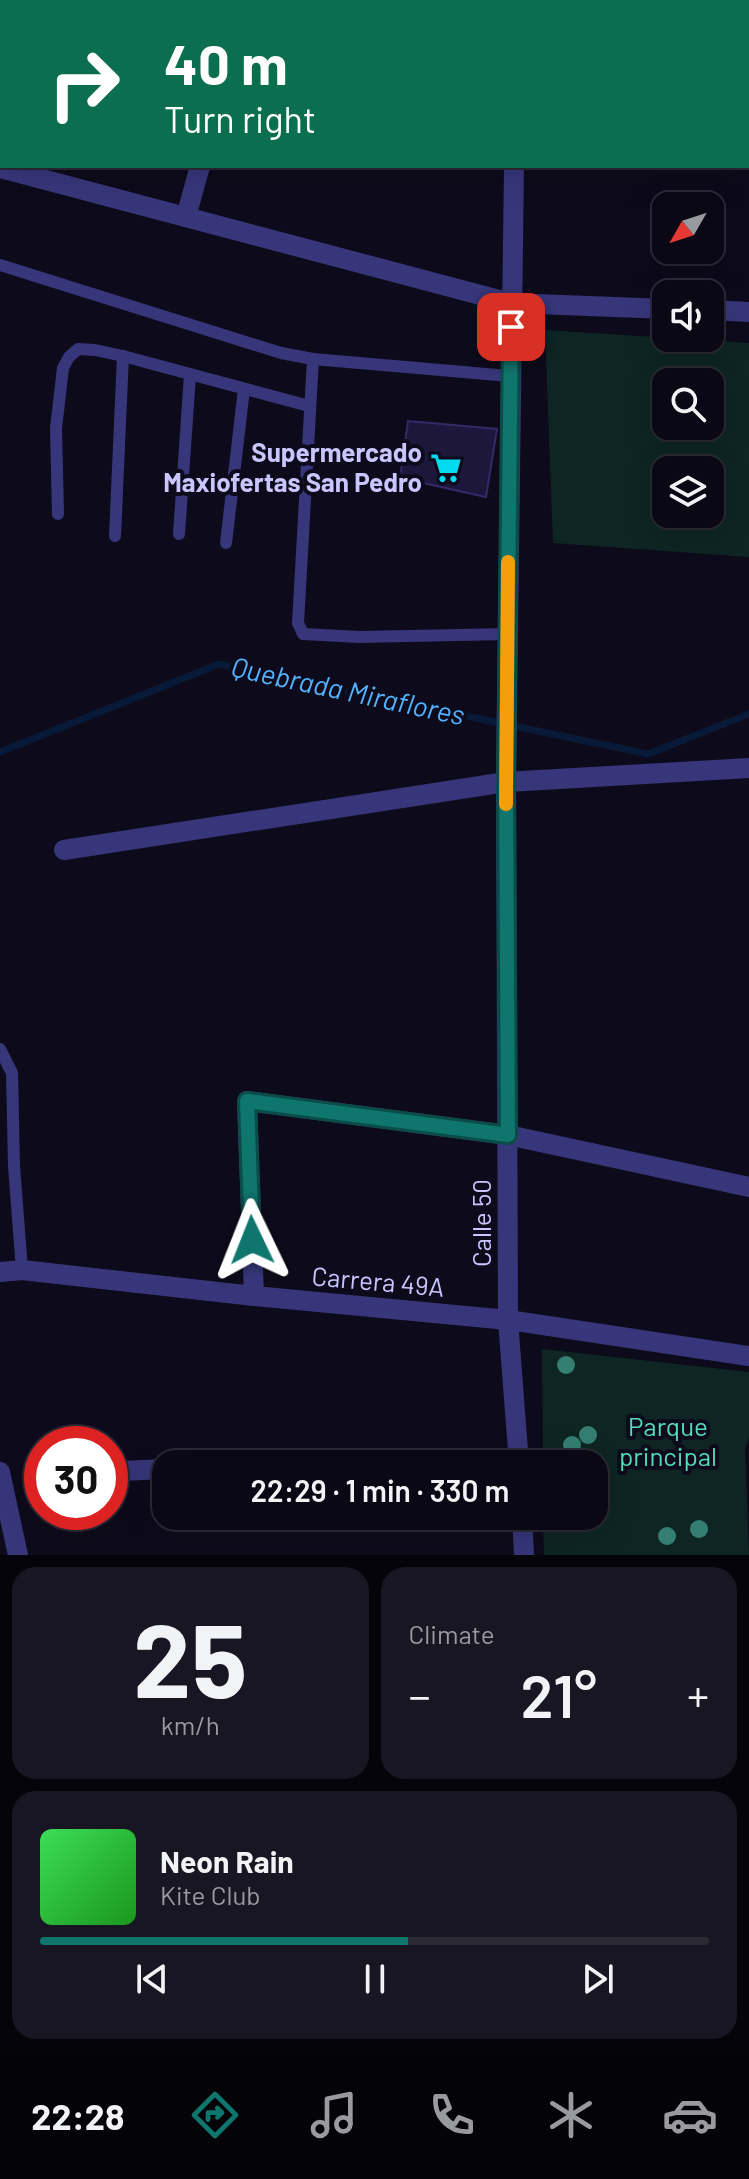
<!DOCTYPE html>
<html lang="en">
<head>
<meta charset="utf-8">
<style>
	:root { --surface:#0a0814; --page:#181622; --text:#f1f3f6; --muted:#999aa0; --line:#2a2934; --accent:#0f766e }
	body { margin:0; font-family:Barlow,sans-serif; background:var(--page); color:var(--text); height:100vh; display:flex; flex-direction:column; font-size:30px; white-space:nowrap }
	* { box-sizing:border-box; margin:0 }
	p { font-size:26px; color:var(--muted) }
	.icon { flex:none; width:44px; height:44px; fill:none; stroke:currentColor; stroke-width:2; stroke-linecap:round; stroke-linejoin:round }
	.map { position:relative; height:1555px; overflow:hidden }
	.panel { display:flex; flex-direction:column; gap:12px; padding:12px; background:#06040b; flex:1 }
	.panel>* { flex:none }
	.hud { position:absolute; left:0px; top:0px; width:750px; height:168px; box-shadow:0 8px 32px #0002,0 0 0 2px var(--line); background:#0b6e4f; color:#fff; overflow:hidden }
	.needle { width:52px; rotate:231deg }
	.tools { position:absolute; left:652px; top:192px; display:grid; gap:16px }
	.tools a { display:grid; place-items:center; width:72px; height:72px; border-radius:16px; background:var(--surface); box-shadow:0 8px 32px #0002,0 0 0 2px var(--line); font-size:40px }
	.speed { position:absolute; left:24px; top:1426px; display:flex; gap:16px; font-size:40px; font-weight:700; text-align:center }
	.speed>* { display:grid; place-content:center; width:104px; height:104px; border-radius:50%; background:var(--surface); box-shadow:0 8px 32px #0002,0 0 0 2px var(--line); line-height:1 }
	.speed .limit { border:12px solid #d22; background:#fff; color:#111 }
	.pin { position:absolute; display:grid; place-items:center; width:68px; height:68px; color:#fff; margin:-34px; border-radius:16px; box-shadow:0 4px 12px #0006 }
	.me { position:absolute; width:88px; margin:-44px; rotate:358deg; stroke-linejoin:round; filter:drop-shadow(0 0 6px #0008) }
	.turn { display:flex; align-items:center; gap:28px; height:168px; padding:0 32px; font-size:36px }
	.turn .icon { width:104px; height:104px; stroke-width:2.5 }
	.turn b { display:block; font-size:56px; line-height:68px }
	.big { font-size:60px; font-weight:600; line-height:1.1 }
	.panel .tile { flex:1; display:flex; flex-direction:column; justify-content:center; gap:12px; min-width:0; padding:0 28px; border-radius:24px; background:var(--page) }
	.panel .dial { align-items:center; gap:0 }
	.dial b { font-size:104px; line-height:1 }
	.song { display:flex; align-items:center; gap:24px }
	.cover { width:96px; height:96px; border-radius:12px; background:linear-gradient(135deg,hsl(130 70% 55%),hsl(120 70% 35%)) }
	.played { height:8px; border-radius:4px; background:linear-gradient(90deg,var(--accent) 55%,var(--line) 55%) }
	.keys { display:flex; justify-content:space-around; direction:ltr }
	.heat { display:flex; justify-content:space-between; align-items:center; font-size:44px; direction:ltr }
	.panel .tiles { flex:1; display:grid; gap:12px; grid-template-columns:1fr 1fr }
	.tile:last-child { grid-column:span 2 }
	.trip { position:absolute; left:152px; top:1450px; width:456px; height:80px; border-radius:24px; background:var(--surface); box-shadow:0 8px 32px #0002,0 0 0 2px var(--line); font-weight:600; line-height:80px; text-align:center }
	.menu { display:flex; height:128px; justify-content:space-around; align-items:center; background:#040308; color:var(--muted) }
	.menu .icon { width:56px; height:56px }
	.menu .current { color:var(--accent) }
	.menu b { font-size:36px; color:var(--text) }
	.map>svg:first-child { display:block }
</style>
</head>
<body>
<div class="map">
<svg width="749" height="1555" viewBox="0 0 749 1555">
	<rect width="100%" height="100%" fill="#0d0b1b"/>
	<g fill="#0e2524" fill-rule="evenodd">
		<path d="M545,330l204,13v214l-196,-14zM666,382h44v44h-44zM666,470h44v44h-44z"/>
		<polygon points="542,1349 749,1372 749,1437 745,1448 749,1555 544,1555 543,1516 594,1516 594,1464 543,1464"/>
	</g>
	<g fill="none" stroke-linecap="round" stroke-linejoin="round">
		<polyline stroke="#081a37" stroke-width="7" points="0,752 219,664 648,754 749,714"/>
	</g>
	<polygon fill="#1e173c" stroke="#352968" stroke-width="2" points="408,421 497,429 486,497 400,478"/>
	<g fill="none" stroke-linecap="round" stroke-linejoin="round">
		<g stroke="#37367a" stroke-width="12">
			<polyline points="0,265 281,353 313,359 510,376"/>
			<polyline points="313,359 298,623 303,634 359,637 507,634"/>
			<polyline points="58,514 56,428 63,368 69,357 78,349 95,350 123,356 309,406"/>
			<polyline points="179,534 190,375"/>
			<polyline points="115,536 123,356"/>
			<polyline points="226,543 244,389"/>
			<polyline points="0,1049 12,1073 14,1166 22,1270"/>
		</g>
		<g stroke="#37367a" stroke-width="20">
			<polyline points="100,2 101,0"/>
			<polyline points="243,2 244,0"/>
			<polyline points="0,168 511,303 666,309"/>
			<polyline points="186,217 200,166"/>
			<polyline points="710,310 749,312"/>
			<polyline points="64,850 506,782 749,768"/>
			<polyline points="0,1272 22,1270 254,1296 508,1320"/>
			<polyline points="254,1296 247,1101 508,1135 749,1187"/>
			<polyline points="375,1464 519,1461"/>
			<polyline points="120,1471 166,1469"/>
			<polyline points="0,1472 18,1555"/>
		</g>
		<g stroke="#37367a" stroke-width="20">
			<polyline points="518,2 518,0"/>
			<polyline points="514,166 506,782 508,1320 519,1464"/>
			<polyline points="508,1320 749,1356"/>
			<polyline points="522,1516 524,1555"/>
		</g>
	</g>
	<g fill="#347e72">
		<circle cx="566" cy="1365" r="9"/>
		<circle cx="588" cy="1435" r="9"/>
		<circle cx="572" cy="1445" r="9"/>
		<circle cx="699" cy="1529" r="9"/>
		<circle cx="667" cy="1536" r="9"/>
	</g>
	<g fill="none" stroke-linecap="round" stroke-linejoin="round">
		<defs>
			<polyline id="route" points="252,1240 247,1101 508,1135 506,782 511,327"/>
		</defs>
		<use href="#route" stroke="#0a4d48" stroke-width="20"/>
		<use href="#route" stroke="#0f766e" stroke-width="14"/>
		<polyline stroke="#f59e0b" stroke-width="14" points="506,804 508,562"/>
	</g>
	<defs>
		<symbol id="supermarket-bare" viewBox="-9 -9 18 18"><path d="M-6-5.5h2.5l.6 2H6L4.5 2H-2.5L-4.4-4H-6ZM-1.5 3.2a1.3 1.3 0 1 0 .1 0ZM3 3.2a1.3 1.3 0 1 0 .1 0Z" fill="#01daef" stroke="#0d0b1b" stroke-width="2.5" paint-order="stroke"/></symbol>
	</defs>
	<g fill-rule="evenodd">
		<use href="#supermarket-bare" x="424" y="446" width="44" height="44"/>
	</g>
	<g text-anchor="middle" stroke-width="8" stroke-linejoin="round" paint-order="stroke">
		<g font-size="26" font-weight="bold" fill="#cbc5ff" stroke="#0d0b1b" text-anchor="end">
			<text x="422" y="462">Supermercado<tspan x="422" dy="30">Maxiofertas San Pedro</tspan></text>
		</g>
		<g font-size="26" fill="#cbc5ff" stroke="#0d0b1b">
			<text transform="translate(482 1223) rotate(-90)" y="9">Calle 50</text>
			<text transform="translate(378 1282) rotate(5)" y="9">Carrera 49A</text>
		</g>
		<g font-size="26" fill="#53ddb9" stroke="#0d0b1b">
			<text x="668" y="1436">Parque<tspan x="668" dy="30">principal</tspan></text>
		</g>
		<g font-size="28" font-style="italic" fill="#53b1fe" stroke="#0d0b1b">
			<text transform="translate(348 691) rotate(12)" y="10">Quebrada Miraflores</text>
		</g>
	</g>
</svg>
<div class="tools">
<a><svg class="needle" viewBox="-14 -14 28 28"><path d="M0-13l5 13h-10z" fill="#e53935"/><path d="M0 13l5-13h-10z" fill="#999aa0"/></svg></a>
<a><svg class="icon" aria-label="sound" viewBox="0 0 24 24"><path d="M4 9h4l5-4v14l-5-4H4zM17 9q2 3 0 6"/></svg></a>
<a><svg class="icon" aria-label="search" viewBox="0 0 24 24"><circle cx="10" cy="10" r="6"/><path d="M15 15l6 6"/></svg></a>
<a><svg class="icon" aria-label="layers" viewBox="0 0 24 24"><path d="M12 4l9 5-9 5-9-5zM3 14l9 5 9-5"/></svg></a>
</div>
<div class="speed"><div class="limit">30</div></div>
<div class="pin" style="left:511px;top:327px;background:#d93025"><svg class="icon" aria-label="arrive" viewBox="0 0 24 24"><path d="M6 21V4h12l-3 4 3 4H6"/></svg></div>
<svg class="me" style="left:252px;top:1240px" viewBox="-20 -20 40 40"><path d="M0-17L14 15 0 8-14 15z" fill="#0f766e" stroke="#fff" stroke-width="4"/></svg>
<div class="trip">22:29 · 1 min · 330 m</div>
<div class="hud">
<div class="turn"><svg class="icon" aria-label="right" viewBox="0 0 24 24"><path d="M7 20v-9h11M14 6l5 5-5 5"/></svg><div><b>40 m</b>Turn right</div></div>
</div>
</div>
<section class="panel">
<div class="tiles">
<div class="tile dial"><b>25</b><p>km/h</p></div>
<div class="tile"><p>Climate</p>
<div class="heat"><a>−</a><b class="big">21°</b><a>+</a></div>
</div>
<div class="tile">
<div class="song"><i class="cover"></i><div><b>Neon Rain</b><p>Kite Club</p></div></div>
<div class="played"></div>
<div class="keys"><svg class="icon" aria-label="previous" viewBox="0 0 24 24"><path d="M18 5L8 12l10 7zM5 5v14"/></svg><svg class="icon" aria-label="pause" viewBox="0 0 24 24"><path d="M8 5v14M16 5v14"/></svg><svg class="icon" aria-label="next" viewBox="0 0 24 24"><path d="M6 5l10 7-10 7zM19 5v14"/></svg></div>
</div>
</div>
</section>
<nav class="menu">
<b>22:28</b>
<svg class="icon current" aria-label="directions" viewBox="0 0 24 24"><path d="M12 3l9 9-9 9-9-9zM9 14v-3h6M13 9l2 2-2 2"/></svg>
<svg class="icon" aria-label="music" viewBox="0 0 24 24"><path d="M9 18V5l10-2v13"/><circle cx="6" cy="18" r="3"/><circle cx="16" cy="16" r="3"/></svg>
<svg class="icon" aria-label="phone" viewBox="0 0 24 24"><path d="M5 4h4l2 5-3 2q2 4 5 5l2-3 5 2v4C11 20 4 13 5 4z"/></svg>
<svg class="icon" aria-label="climate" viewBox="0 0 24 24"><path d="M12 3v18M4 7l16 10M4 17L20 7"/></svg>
<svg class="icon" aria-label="car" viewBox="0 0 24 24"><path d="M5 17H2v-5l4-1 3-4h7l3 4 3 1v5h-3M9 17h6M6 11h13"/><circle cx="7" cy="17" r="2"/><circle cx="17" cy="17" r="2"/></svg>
</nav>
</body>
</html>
